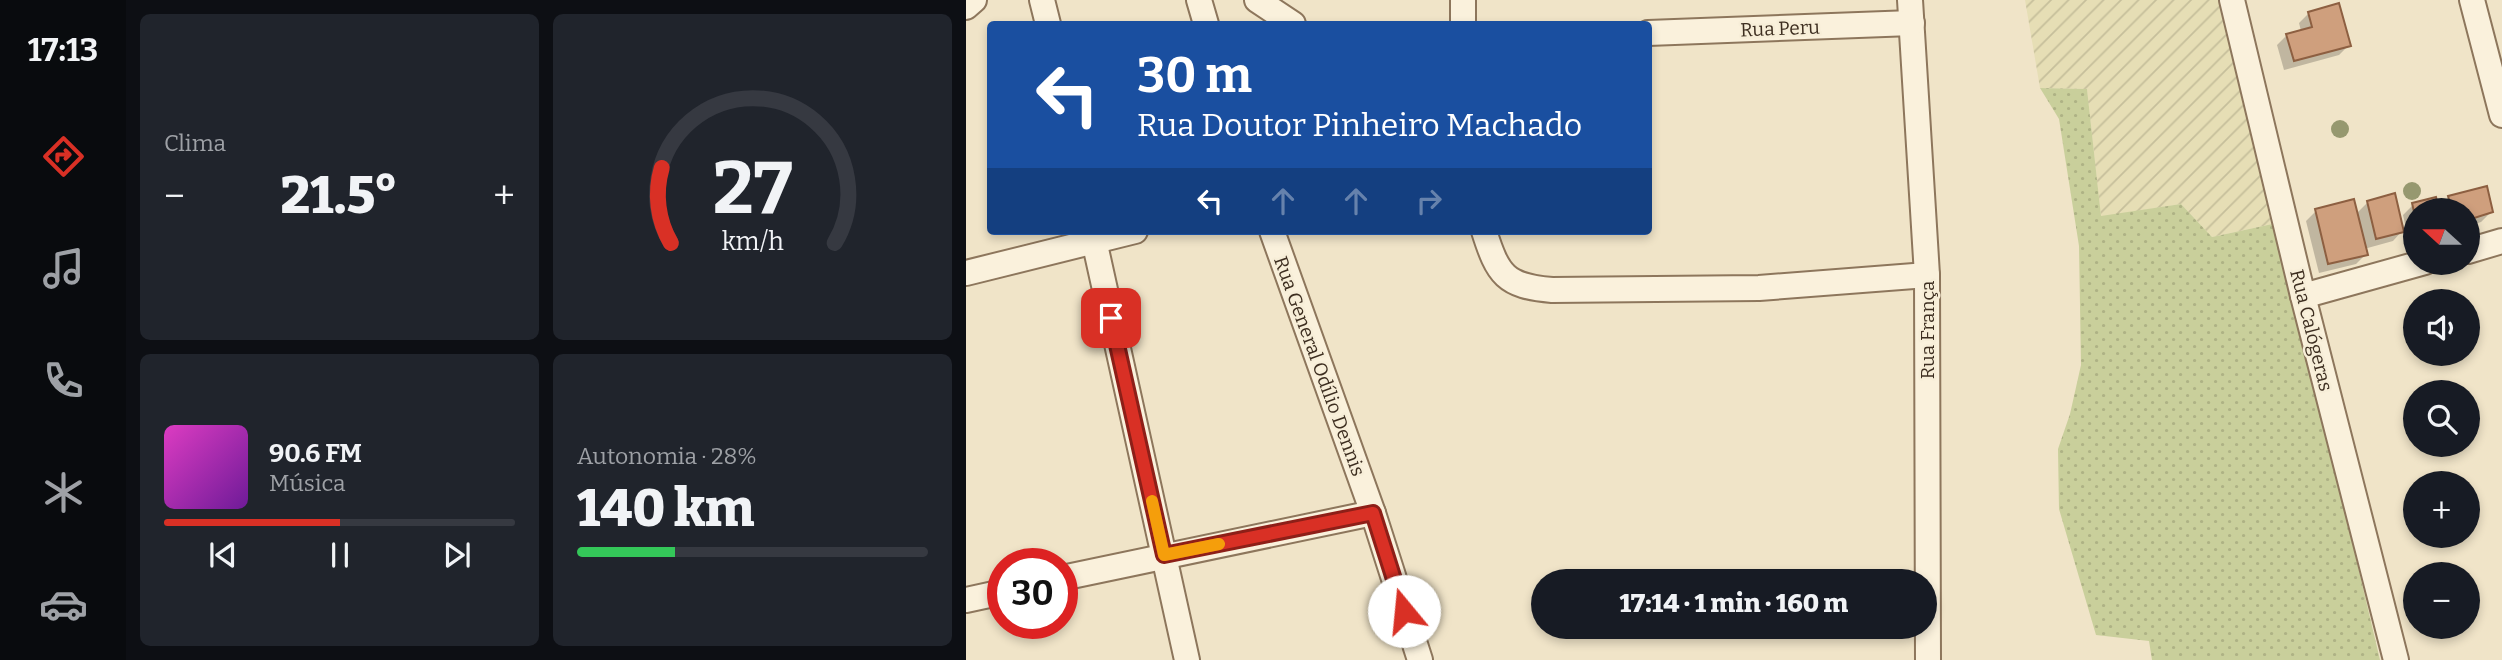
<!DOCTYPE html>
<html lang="pt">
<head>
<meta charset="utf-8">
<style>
	:root { --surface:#171b24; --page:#20242c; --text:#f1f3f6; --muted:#9ea1a6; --line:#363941; --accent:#d93025 }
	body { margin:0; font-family:Bitter,serif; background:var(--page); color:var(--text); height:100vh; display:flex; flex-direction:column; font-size:26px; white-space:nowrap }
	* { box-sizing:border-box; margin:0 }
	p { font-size:23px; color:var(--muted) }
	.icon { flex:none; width:38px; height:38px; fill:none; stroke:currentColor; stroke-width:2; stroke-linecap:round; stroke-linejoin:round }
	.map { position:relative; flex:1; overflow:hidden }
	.details { display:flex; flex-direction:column; gap:14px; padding:14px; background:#0d0f14; width:840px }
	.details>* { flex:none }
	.guide { position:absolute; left:21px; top:21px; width:665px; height:214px; border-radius:7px; box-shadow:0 4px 10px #0003; background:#1a4fa0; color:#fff; overflow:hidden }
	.needle { width:46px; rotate:291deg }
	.fabs { position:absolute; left:1437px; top:198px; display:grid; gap:14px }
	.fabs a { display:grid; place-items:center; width:77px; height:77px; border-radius:50%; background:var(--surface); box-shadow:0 4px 10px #0003; font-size:35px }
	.speed { position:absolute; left:21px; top:548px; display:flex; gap:14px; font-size:35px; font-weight:700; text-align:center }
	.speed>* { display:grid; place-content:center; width:91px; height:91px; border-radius:50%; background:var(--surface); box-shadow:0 4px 10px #0003; line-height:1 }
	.speed .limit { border:10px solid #d22; background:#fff; color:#111 }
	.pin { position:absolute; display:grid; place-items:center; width:60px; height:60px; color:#fff; margin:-30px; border-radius:14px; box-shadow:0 4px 10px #0006 }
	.me { position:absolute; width:77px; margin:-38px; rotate:343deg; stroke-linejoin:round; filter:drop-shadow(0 0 5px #0008) }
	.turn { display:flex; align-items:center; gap:24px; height:147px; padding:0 35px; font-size:32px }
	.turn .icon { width:91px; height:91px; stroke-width:2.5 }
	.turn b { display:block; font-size:49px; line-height:60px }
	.lanes { display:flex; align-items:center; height:66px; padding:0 35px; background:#0003; justify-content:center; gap:35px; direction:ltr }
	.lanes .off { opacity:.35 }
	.big { font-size:52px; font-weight:800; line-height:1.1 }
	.details .widget { flex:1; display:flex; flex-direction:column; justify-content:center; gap:10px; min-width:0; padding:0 24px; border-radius:10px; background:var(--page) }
	.details .dial { align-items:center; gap:0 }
	.dial svg { height:182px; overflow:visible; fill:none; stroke:var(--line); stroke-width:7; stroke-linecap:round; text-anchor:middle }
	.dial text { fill:var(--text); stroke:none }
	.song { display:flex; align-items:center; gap:21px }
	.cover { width:84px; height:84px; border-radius:10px; background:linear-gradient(135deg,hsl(310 70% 55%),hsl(280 70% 35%)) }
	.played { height:7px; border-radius:4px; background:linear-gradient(90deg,var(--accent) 50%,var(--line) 50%) }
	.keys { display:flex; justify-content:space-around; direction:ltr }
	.heat { display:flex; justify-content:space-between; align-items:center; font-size:38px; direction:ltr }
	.charge { height:10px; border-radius:5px; background:linear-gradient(90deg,#34c759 28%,var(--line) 0) }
	.details .tiles { flex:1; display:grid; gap:14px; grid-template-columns:repeat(2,1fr) }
	.trip { position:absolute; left:565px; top:569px; width:406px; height:70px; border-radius:35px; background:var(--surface); box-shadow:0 4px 10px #0003; font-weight:800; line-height:70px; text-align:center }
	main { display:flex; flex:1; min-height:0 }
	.menu { display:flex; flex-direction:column; width:126px; justify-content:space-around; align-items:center; background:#090b0e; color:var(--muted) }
	.menu .icon { width:49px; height:49px }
	.menu .on { color:var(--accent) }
	.menu b { font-size:32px; color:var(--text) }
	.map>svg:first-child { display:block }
</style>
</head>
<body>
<main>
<nav class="menu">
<b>17:13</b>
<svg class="icon on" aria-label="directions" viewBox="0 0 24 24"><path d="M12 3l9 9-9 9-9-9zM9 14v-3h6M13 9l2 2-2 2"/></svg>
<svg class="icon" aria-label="music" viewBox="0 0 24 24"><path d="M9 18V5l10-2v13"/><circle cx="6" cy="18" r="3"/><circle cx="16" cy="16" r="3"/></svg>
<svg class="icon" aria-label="phone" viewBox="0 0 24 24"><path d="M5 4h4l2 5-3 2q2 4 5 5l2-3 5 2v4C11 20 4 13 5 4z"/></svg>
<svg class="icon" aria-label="climate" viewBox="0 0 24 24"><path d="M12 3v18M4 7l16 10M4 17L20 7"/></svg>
<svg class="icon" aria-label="car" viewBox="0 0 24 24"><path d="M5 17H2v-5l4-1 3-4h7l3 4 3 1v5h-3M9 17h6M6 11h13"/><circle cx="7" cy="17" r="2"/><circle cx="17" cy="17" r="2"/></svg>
</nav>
<section class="details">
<div class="tiles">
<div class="widget"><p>Clima</p>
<div class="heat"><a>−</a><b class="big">21.5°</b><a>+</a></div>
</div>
<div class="widget dial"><svg viewBox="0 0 100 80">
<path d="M14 69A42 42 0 1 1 86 69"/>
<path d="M14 69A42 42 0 0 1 10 36" stroke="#d93025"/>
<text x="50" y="56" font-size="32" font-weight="700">27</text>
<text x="50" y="72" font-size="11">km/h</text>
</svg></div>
<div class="widget">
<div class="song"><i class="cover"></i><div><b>90.6 FM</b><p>Música</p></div></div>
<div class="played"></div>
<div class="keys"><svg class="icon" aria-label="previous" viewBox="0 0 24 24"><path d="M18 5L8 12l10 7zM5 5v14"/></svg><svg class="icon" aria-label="pause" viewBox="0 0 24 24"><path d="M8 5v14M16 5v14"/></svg><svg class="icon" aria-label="next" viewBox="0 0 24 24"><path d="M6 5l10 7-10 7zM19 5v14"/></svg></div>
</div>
<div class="widget"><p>Autonomia · 28%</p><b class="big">140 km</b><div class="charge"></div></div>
</div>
</section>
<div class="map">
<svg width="1536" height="660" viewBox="0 0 1536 660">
	<defs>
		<pattern id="farmland-furrows" width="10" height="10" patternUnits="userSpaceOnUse" patternTransform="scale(1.75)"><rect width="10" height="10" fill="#e6deb5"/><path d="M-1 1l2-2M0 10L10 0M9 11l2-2" fill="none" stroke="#c6bf9b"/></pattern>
		<pattern id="grass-dots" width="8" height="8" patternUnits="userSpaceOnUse" patternTransform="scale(1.75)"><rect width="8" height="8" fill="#c9cf9b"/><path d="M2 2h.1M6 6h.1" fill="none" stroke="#aeb285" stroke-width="1.8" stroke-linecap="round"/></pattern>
	</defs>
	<rect width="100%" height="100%" fill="#f0e4c8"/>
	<polygon fill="url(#farmland-furrows)" points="1059,0 1255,0 1311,223 1246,237 1215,204 1135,217 1121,89 1074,88"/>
	<polygon fill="url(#grass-dots)" points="1074,88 1121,89 1135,216 1215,204 1246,237 1311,223 1414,660 1186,660 1183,641 1130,635 1093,509 1092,449 1104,414 1115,365 1113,246 1093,119"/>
	<g fill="#0003">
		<polygon points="1343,13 1383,45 1373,55 1318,70 1311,45 1321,35 1335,31 1333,23"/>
		<polygon points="1483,197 1525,212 1515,222 1502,226 1502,210 1449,210 1449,244 1444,245 1437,215 1447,205 1471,209"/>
		<polygon points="1402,202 1436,231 1427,241 1398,249 1400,254 1390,264 1353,273 1340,221 1350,211 1390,214"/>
	</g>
	<g fill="#cf9f7d" stroke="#8d5f41" stroke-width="2">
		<polygon points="1373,3 1385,46 1328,61 1320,34 1346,27 1342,12"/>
		<polygon points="1521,186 1527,212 1502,220 1502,210 1486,210 1482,196"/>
		<polygon points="1429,193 1438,232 1410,239 1401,201"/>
		<polygon points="1470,197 1473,210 1449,210 1449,216 1446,203"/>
		<polygon points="1388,199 1402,255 1362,264 1349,209"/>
	</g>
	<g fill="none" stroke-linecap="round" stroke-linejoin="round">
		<defs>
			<g id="minor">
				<polyline points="76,0 82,24"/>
				<polyline points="233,0 240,24"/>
				<polyline points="291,0 327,24"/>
				<polyline points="497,0 497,24"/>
				<polyline points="944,0 961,275 962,660"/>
				<polyline points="1266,0 1337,296 1430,660"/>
				<polyline points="1506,0 1536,115"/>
				<polyline points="0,7 8,0"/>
				<polyline points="682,33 946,23"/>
				<polyline points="126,231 221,660"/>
				<polyline points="306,231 407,513 454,660"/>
				<path d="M518,231c14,44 21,55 68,59l207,-2 168,-13"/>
				<polyline points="1502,251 1536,241"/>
				<polyline points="0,273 169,231"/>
				<polyline points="1337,296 1459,262"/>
				<polyline points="96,578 407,513"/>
				<polyline points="0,600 37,592"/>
			</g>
		</defs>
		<use href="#minor" stroke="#8d765c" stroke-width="28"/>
		<use href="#minor" stroke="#faf1dc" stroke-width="24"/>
	</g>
	<g fill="#96986f">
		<circle cx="1374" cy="129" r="9"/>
		<circle cx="1446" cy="191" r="9"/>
	</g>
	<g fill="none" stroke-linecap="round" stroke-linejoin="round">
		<defs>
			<polyline id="route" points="145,318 198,555 407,513 438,611"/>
		</defs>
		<use href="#route" stroke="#8d1f18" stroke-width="18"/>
		<use href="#route" stroke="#d93025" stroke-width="12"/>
		<polyline stroke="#f59e0b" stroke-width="12" points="186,501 198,555 253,544"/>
	</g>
	<g text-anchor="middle" stroke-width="5" stroke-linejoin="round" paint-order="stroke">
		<g font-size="19" fill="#3d2e20" stroke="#f7eed8">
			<text transform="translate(814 28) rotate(-2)" y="7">Rua Peru</text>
			<text transform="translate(961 330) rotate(-90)" y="7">Rua França</text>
			<text transform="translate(1346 330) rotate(76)" y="7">Rua Calógeras</text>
			<text transform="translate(354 366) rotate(70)" y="7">Rua General Odílio Dennis</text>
		</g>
	</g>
</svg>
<div class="fabs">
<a><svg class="needle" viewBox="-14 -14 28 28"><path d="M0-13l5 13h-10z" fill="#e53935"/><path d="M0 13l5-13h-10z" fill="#9ea1a6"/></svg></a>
<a><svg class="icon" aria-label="sound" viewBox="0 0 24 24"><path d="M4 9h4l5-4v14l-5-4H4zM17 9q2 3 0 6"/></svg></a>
<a><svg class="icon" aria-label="search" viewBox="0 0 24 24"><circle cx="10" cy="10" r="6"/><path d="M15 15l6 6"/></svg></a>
<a>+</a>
<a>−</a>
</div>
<div class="speed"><div class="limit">30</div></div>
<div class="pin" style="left:145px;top:318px;background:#d93025"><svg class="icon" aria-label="arrive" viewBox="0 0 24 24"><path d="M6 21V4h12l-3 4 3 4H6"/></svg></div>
<svg class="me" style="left:438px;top:611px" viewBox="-20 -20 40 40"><circle r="19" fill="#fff"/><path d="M0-13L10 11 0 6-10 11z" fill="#d93025"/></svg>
<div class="trip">17:14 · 1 min · 160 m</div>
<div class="guide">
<div class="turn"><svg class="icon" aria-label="left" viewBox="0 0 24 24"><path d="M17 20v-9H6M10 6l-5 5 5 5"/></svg><div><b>30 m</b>Rua Doutor Pinheiro Machado</div></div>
<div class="lanes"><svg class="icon" aria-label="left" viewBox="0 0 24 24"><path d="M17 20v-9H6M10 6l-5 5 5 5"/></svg><svg class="icon off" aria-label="ahead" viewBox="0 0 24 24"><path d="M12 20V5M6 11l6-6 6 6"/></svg><svg class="icon off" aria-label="ahead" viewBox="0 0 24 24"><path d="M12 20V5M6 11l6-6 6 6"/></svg><svg class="icon off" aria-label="right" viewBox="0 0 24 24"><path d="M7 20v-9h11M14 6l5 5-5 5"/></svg></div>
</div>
</div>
</main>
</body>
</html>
